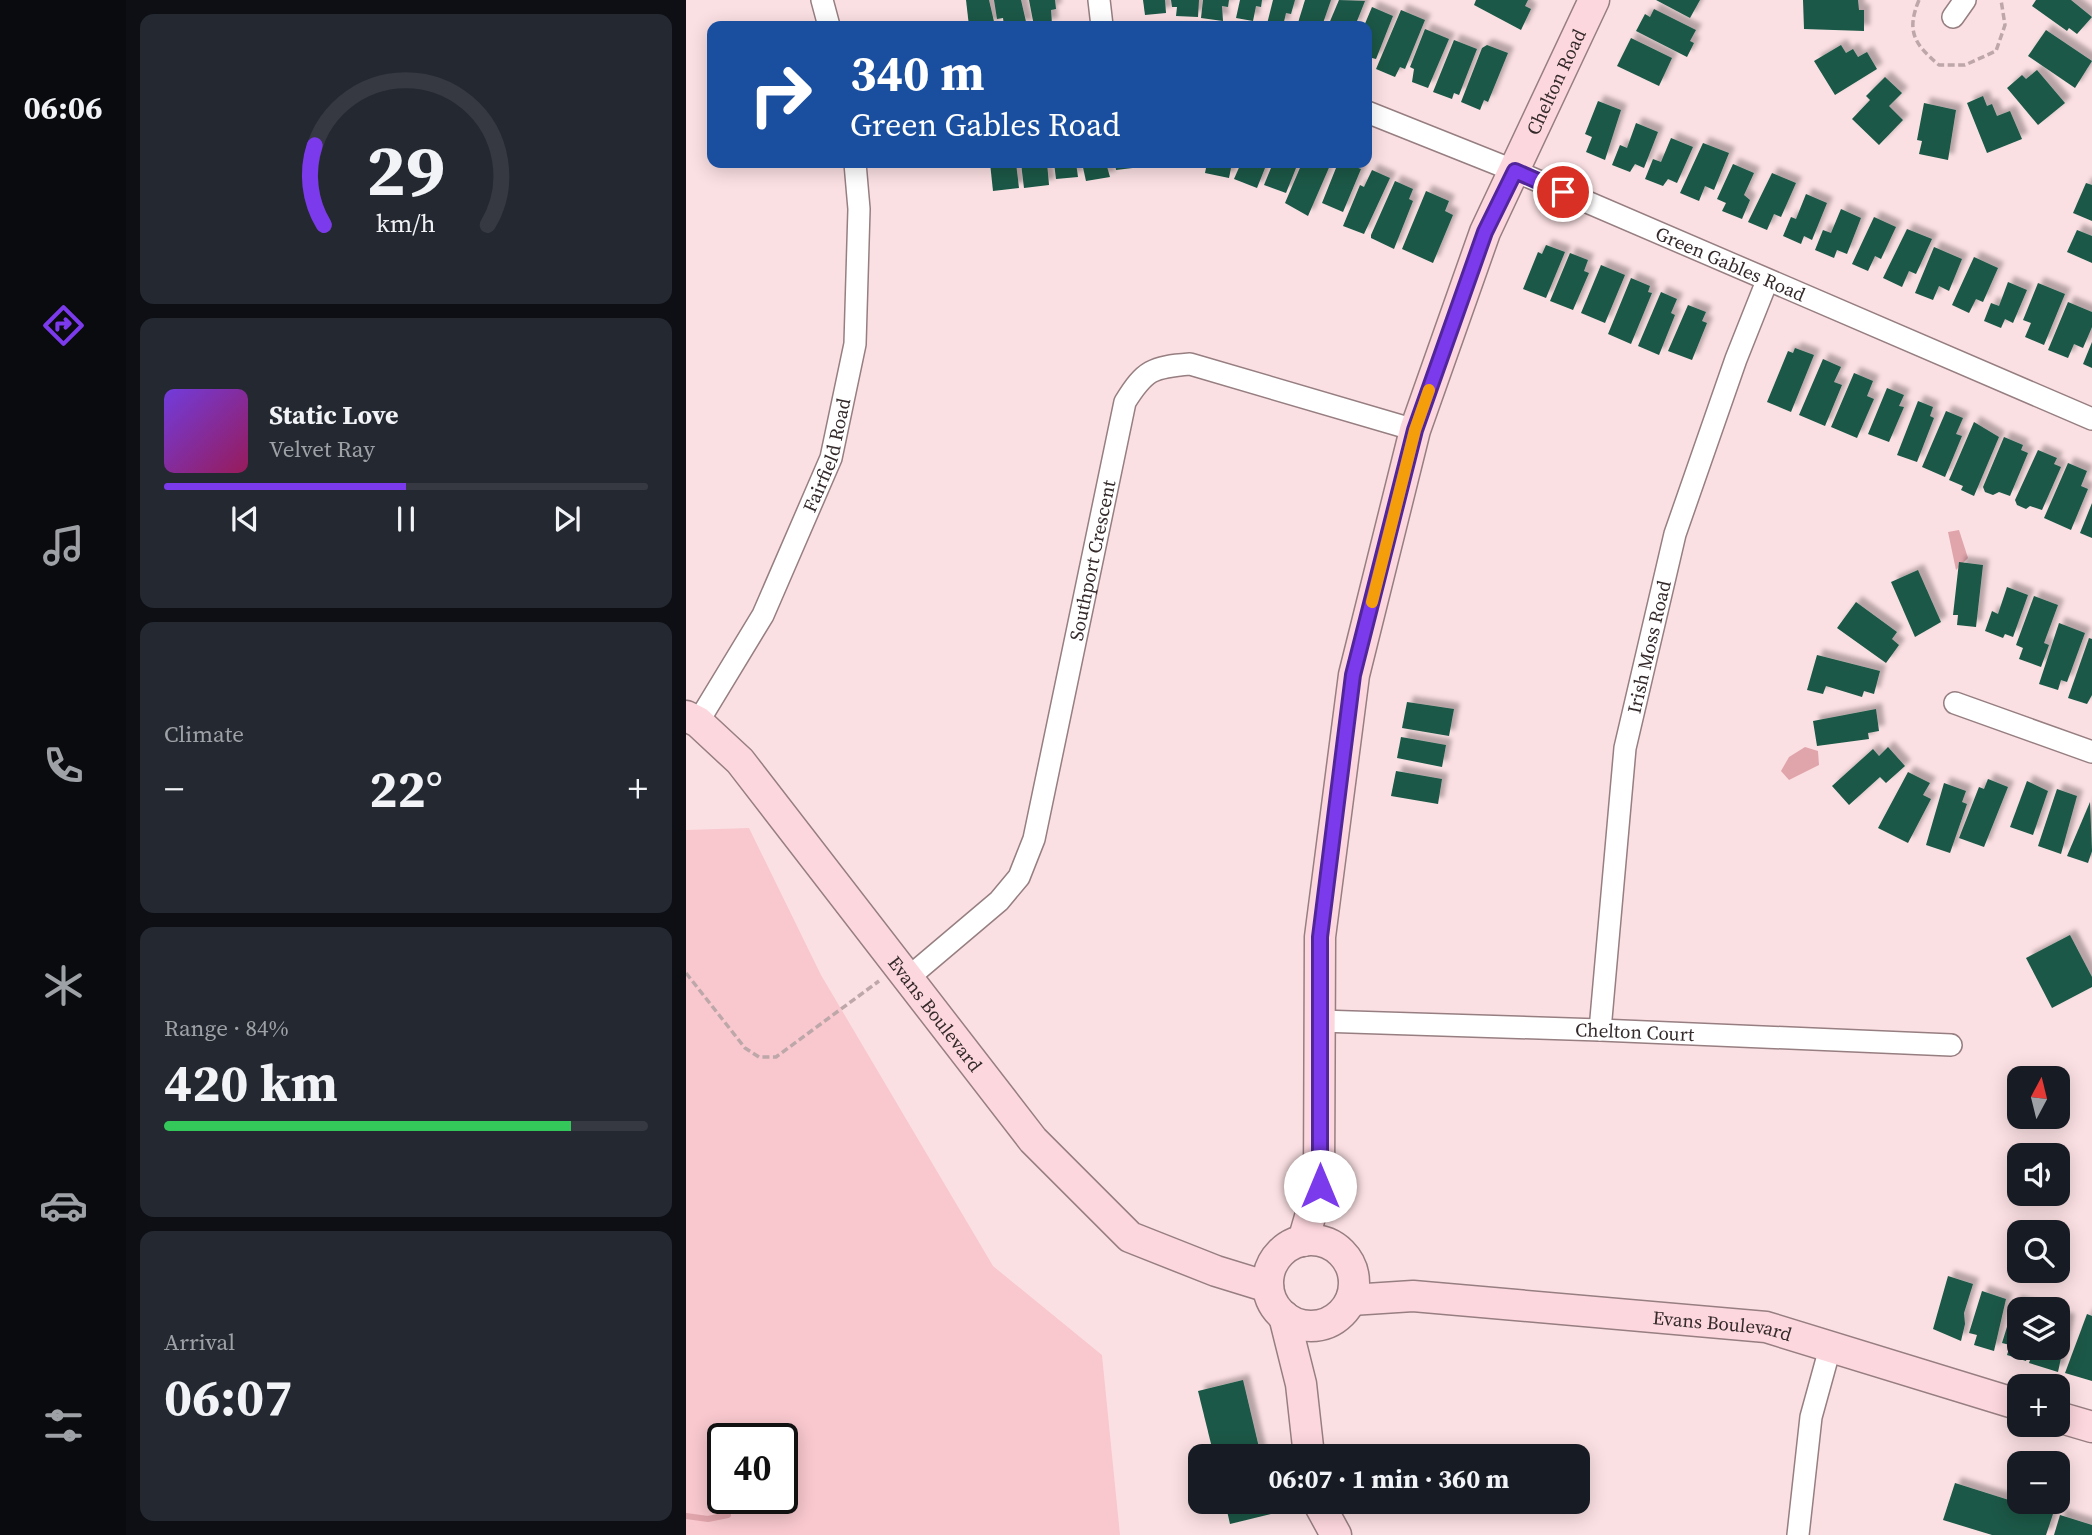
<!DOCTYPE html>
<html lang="en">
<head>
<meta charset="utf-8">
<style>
	:root { --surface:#171b24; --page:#242831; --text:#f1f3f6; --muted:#9ea1a6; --line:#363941; --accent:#7c3aed }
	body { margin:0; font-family:"Source Serif 4",serif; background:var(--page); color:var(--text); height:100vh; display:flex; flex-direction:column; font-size:26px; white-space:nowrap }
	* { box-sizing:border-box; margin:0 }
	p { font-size:23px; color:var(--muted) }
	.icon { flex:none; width:38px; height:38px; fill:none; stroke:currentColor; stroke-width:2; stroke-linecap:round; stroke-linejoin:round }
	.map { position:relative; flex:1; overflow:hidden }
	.panel { display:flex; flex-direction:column; gap:14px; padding:14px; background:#0d0f14; width:560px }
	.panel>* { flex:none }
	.guide { position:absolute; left:21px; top:21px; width:665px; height:147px; border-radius:14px; box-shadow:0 4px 18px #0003; background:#1a4fa0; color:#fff; overflow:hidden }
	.needle { width:46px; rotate:7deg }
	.buttons { position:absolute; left:1321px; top:1066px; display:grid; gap:14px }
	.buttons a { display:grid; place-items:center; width:63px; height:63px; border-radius:14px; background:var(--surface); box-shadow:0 4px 18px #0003; font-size:35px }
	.speed { position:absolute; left:21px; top:1423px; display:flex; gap:14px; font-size:35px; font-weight:700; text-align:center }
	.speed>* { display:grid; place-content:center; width:91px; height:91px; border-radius:50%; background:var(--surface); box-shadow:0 4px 18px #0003; line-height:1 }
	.speed .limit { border:4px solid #111; border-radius:10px; background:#fff; color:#111 }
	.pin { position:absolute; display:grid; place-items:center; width:60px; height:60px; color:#fff; margin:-30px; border:4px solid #fff; border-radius:50%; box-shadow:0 2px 7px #0007 }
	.me { position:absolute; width:77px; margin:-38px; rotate:0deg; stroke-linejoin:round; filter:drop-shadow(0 0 5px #0008) }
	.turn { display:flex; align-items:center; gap:24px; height:147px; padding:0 28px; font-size:32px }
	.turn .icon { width:91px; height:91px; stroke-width:2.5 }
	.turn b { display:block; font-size:49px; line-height:60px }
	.big { font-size:52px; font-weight:700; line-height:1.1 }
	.panel .tile { flex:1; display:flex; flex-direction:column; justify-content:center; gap:10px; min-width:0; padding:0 24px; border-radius:14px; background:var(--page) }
	.panel .dial { align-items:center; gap:0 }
	.dial svg { height:182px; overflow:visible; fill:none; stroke:var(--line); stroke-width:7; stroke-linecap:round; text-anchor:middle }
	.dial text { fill:var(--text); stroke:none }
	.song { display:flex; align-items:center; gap:21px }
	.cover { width:84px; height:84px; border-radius:10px; background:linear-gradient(135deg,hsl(260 70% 55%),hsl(330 70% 35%)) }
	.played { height:7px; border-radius:4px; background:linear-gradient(90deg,var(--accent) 50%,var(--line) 50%) }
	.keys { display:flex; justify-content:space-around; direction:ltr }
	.heat { display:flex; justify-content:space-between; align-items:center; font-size:38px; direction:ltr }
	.charge { height:10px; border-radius:5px; background:linear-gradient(90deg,#34c759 84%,var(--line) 0) }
	.trip { position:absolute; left:502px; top:1444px; width:402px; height:70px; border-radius:14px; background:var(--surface); box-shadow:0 4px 18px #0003; font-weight:700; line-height:70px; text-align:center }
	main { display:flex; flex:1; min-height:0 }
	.tabs { display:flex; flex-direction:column; width:126px; justify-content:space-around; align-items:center; background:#090b0e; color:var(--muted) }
	.tabs .icon { width:49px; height:49px }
	.tabs .selected { color:var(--accent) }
	.tabs b { font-size:32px; color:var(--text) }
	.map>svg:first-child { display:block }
</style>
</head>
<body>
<main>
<nav class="tabs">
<b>06:06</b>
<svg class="icon selected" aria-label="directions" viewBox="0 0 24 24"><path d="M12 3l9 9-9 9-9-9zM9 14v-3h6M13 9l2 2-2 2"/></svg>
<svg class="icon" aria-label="music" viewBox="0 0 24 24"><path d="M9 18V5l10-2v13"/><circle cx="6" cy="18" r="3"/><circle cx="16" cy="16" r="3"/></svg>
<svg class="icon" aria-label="phone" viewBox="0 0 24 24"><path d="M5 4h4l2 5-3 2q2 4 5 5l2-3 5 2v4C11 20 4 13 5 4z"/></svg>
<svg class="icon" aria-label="climate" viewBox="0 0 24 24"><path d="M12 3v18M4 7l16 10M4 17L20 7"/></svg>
<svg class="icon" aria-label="car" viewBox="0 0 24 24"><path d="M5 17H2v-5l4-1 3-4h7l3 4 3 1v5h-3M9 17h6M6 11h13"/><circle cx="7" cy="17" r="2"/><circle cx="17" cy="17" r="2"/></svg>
<svg class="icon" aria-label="filters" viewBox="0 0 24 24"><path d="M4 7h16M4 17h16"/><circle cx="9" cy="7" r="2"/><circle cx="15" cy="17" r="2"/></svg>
</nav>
<section class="panel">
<div class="tile dial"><svg viewBox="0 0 100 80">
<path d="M14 69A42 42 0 1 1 86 69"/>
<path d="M14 69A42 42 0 0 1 10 34" stroke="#7c3aed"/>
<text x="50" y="56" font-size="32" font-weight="700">29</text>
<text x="50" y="72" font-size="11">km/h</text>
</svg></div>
<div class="tile">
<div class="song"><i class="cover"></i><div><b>Static Love</b><p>Velvet Ray</p></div></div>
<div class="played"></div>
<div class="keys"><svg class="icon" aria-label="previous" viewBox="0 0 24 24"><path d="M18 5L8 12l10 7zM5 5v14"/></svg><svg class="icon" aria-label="pause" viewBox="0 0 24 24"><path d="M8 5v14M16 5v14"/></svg><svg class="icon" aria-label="next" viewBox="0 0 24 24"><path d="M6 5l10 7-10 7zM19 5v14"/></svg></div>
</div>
<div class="tile"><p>Climate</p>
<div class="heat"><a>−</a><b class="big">22°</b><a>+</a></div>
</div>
<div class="tile"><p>Range · 84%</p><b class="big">420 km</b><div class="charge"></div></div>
<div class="tile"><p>Arrival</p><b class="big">06:07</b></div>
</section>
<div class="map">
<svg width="1406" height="1535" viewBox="0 0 1406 1535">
	<defs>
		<filter id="shadow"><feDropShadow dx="6" dy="-6" stdDeviation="2" flood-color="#0004"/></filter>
	</defs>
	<rect width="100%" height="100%" fill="#fbe0e3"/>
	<path fill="#f8c8ce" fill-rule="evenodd" d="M63,828l72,147 172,291 109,89 18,180h-434v-705zM37,1438h59v60h-59z"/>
	<g fill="#e0a4ab">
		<polygon points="1273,530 1282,558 1270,570 1262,532"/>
		<polygon points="1119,747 1132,751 1133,765 1103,780 1095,771 1103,757"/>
	</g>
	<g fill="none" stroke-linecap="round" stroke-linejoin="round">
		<polyline stroke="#e0a4ab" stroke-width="6" points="0,1516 22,1519 42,1515"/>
	</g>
	<g fill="#1a5946" filter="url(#shadow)">
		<polygon points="280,0 303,0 309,26 283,26"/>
		<polygon points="308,0 335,0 341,26 318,26 317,18 311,19"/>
		<polygon points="343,0 369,0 370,9 365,10 366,24 348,26"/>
		<polygon points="457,0 479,0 480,13 459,15"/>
		<polygon points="485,0 513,0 512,17 490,16 491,7 486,7"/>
		<polygon points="517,0 543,0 542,7 536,6 537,21 515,18"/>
		<polygon points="554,0 576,0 575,7 570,6 567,21 550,18"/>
		<polygon points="587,0 609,0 605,14 600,13 597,26 581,24"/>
		<polygon points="619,0 645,0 636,26 611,26"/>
		<polygon points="653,0 679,1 669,26 642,26"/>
		<polygon points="790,0 842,0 839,6 845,9 835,30 788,5"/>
		<polygon points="970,0 1014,0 1004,18"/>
		<polygon points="1117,0 1172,0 1173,10 1178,10 1178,31 1118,29"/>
		<polygon points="1350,0 1385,0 1406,17 1391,34 1383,28 1381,31 1346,6"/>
		<polygon points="686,7 707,16 690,59 686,58 683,64 681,63 681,26 678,26"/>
		<polygon points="968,9 1010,30 1004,41 1008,43 1001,57 950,31 959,14 964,17"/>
		<polygon points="715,10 739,20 719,69 714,67 709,77 690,69"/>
		<polygon points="739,29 763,39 742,88 726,82 728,69 724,67"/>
		<polygon points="1360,30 1406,61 1389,88 1342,56"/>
		<polygon points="945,38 986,58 973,86 931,66"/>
		<polygon points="768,40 791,49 773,95 768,93 766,99 747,92"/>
		<polygon points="801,45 822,53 802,102 798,100 794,110 775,102 796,48"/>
		<polygon points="1155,45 1160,53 1167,49 1172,57 1181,52 1191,69 1149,95 1128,61"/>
		<polygon points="1351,70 1379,103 1352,125 1321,88 1336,75 1340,79"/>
		<polygon points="1199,77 1216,93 1203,106 1217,120 1193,145 1166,119 1184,100 1180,96"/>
		<polygon points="1297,96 1301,106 1306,104 1311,116 1324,111 1336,139 1301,153 1281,103"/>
		<polygon points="912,101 935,110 919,160 900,152 906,137 899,134"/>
		<polygon points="1238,103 1270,110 1262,160 1233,154 1236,141 1231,140"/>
		<polygon points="950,123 972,132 958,168 949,164 944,172 926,165 934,145 941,148"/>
		<polygon points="985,138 1007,147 991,183 982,179 977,186 959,179 967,159 975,162"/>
		<polygon points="1017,143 1043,153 1028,190 1019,186 1013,201 994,193"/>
		<polygon points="304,163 330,163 333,188 307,191"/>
		<polygon points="335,163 361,163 363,185 338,188"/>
		<polygon points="368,163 390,163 392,177 370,179"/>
		<polygon points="396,163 420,163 424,177 400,181"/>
		<polygon points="429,163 454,163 455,167 430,170"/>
		<polygon points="456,163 483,163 483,166 456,167"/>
		<polygon points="521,163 546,163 543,178 519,173"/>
		<polygon points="555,163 581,163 571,188 548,179"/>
		<polygon points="587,163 612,163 600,193 578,185"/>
		<polygon points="616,163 622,166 623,163 645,163 622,216 599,203"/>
		<polygon points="652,163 669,163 667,166 675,169 657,212 636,203"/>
		<polygon points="1047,164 1068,173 1058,195 1064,200 1056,219 1036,211 1040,203 1031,199"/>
		<polygon points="686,170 704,178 678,234 657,226 674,185 678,187"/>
		<polygon points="1086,173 1110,183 1095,217 1088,214 1081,230 1062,222"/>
		<polygon points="709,181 727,189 723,199 727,201 708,249 685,238 685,235"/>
		<polygon points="1400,183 1406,185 1406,221 1387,213"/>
		<polygon points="740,191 763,201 759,211 767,215 747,263 716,249"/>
		<polygon points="1120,194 1141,203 1126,240 1118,236 1115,244 1097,236 1105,217 1110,219"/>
		<polygon points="1155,209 1175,218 1161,254 1151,250 1148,258 1129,250 1137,230 1145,233"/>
		<polygon points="1188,217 1210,227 1195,259 1189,256 1182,271 1166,264"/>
		<polygon points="1221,229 1246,239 1230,274 1223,271 1216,287 1197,278"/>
		<polygon points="1391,230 1406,236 1406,263 1381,252"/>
		<polygon points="860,245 879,252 860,298 837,289 852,252 856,254"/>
		<polygon points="1248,247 1276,259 1263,291 1253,286 1247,300 1229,293"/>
		<polygon points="884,253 902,260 898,271 903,273 887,310 864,301"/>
		<polygon points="1288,257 1312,268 1297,302 1290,299 1283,313 1266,305"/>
		<polygon points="915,265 939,275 919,323 895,313"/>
		<polygon points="945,278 964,286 962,292 966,293 945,344 922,334"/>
		<polygon points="1322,282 1341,290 1327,323 1319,319 1315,328 1298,321 1305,303 1313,306"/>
		<polygon points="1352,283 1379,294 1358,345 1339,337 1345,323 1337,320"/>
		<polygon points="975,292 991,299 985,313 989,315 973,355 952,346"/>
		<polygon points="1382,302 1406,312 1406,327 1397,348 1388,344 1382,358 1362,350"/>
		<polygon points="1002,305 1020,312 1016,321 1021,323 1006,360 982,351"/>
		<polygon points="1406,342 1406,368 1397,364"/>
		<polygon points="1109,348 1128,355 1105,412 1081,402 1102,351 1107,353"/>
		<polygon points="1137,359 1155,367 1148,382 1156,385 1139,426 1113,415"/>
		<polygon points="1168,373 1187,381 1181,396 1188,399 1171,438 1145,427"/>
		<polygon points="1201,388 1218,395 1213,406 1218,407 1203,442 1182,434"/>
		<polygon points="1232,401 1247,407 1244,416 1248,418 1231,462 1211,455"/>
		<polygon points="1260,411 1277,418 1270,434 1276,436 1259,477 1236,467"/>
		<polygon points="1288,422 1313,437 1288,496 1275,490 1277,486 1263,480"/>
		<polygon points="1318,437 1337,445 1335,450 1342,453 1324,496 1313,492 1307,495 1299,492 1297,487"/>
		<polygon points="1352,450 1371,458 1368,464 1375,467 1356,510 1344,506 1340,509 1331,505 1329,500"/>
		<polygon points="1382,463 1401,471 1395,486 1402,489 1385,530 1358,518"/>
		<polygon points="1406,503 1406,538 1394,533"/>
		<polygon points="1273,562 1297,565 1290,627 1271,625 1272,615 1267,615"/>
		<polygon points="1232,570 1255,622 1229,637 1205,582"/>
		<polygon points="1321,587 1342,595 1327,637 1319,634 1317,638 1299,631 1306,611 1312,614"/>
		<polygon points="1348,596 1372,605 1358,643 1363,645 1355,667 1333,659 1337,648 1330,645"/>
		<polygon points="1170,602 1211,632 1206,639 1213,645 1200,663 1151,628"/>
		<polygon points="1373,623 1399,633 1381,682 1375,680 1372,690 1353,684"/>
		<polygon points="1403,638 1406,639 1406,695 1401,704 1382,698"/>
		<polygon points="1131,655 1194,671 1188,694 1178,691 1176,697 1140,686 1137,694 1121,690"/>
		<polygon points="721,702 768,709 763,736 716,728"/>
		<polygon points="1190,709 1193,731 1182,733 1183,739 1131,746 1127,721"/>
		<polygon points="715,737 760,745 756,767 711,758"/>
		<polygon points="1202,747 1219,766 1200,783 1194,777 1163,805 1146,786 1187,749 1193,756"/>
		<polygon points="710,771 756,779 752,804 705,796"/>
		<polygon points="1222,772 1244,783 1237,795 1245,799 1222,843 1192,828"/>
		<polygon points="1302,779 1322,787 1298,847 1273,838 1293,787 1298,789"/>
		<polygon points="1341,781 1362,791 1347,835 1324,827"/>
		<polygon points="1258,783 1280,791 1276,802 1281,804 1264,853 1240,845"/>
		<polygon points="1371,789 1391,796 1375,854 1352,846"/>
		<polygon points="1404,802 1406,851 1402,863 1381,856"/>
		<polygon points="1384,935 1406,977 1406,987 1366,1008 1340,958"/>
		<polygon points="1262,1276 1287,1284 1278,1313 1279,1324 1275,1341 1247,1329"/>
		<polygon points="1296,1291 1320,1299 1308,1351 1288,1345 1291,1335 1283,1333"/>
		<polygon points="1329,1301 1352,1308 1334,1309 1334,1348 1344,1348 1340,1361 1321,1355 1324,1345 1316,1343"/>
		<polygon points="1401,1314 1406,1316 1406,1381 1379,1373"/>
		<polygon points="1372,1317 1383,1320 1372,1372 1343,1363 1348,1348 1372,1348"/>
		<polygon points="557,1380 575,1456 528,1456 512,1391"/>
		<polygon points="1269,1483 1367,1514 1360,1535 1306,1535 1257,1520"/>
		<polygon points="539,1502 586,1502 589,1513 544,1524"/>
		<polygon points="1374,1515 1406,1525 1406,1535 1368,1535"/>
	</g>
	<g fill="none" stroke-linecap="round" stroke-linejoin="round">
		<defs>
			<g id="street">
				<polyline points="136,0 143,26"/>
				<polyline points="413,0 416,26"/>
				<polyline points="1267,17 1279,0"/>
				<path id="s1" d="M681,112l148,59 577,248"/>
				<polyline points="1269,703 1406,752"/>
				<path id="s2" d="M12,722l65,-107 68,-157 24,-114 4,-135 -4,-46"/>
				<path id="s3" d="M222,978l91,-77 20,-24 15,-38 91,-437c20,-32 27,-35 65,-38l225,66"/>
				<path id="s4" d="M634,1021l280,9 351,15"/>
				<path id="s5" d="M914,1030l25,-282 50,-214 61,-175 31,-78"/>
				<polyline points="1112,1535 1125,1417 1144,1348"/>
			</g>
			<g id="secondary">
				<path id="s6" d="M0,716l12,6 42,39 293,379 97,97 86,34 52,16"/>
				<circle cx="625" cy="1283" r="43"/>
				<path id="s7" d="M617,1241l16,-55 1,-249 34,-262 61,-245 70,-198 109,-232"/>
				<path id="s8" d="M665,1300l62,-4 353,31 254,78"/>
				<polyline points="598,1316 615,1384 623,1456"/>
				<polyline points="1372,1417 1406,1427"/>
				<polyline points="632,1502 650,1535"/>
			</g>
		</defs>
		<use href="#street" stroke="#967e81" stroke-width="24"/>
		<use href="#secondary" stroke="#967e81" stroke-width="33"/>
		<g stroke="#bda7a9" stroke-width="3.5" stroke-dasharray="7 3.5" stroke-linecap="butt">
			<path d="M1233,0c-13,31 -5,44 20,65h26l31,-14 9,-26 -4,-25"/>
			<polyline points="0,973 59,1048 73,1057 90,1057 193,981"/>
		</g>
		<use href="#street" stroke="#fff" stroke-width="21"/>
		<use href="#secondary" stroke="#fdd7de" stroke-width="30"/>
	</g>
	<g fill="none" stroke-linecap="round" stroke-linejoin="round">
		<defs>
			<polyline id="route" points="634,1186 634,937 667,675 729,430 799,232 829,171 877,192"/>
		</defs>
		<use href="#route" stroke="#51269a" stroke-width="18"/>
		<use href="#route" stroke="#7c3aed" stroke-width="12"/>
		<polyline stroke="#f59e0b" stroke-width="12" points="686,602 729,430 743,390"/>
	</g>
	<g text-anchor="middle" stroke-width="7" stroke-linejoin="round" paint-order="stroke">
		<g font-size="19" fill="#342a2b" stroke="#fff">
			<text dy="7" stroke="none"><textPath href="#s7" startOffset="1199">Chelton Road</textPath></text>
			<text dy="7" stroke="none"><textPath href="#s1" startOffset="394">Green Gables Road</textPath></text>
			<text dy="7" stroke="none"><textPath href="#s2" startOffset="298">Fairfield Road</textPath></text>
			<text dy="7" stroke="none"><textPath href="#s3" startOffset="476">Southport Crescent</textPath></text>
			<text dy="7" stroke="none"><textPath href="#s5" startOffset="387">Irish Moss Road</textPath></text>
			<text dy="7" stroke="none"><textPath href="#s6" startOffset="390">Evans Boulevard</textPath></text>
			<text dy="7" stroke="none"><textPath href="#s4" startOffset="315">Chelton Court</textPath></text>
			<text dy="7" stroke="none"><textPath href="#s8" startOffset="373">Evans Boulevard</textPath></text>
		</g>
	</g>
</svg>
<div class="buttons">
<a><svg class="needle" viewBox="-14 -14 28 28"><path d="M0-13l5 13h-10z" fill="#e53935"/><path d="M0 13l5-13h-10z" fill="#9ea1a6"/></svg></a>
<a><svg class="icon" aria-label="sound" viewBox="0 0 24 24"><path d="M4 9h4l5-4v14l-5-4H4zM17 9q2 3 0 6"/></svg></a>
<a><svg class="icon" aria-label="search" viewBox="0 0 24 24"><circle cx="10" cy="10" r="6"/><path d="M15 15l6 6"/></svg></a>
<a><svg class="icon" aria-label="layers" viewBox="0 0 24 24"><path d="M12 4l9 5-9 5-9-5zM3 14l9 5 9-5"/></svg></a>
<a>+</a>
<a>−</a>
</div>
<div class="speed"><div class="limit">40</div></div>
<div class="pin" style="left:877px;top:192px;background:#d93025"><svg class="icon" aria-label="arrive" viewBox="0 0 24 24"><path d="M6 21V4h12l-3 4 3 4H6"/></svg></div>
<svg class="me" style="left:634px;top:1186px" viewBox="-20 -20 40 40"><circle r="19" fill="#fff"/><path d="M0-13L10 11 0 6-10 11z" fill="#7c3aed"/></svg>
<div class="trip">06:07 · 1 min · 360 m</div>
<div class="guide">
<div class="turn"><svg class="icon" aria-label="right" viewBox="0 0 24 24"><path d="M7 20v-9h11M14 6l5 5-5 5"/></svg><div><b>340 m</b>Green Gables Road</div></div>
</div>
</div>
</main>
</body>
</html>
